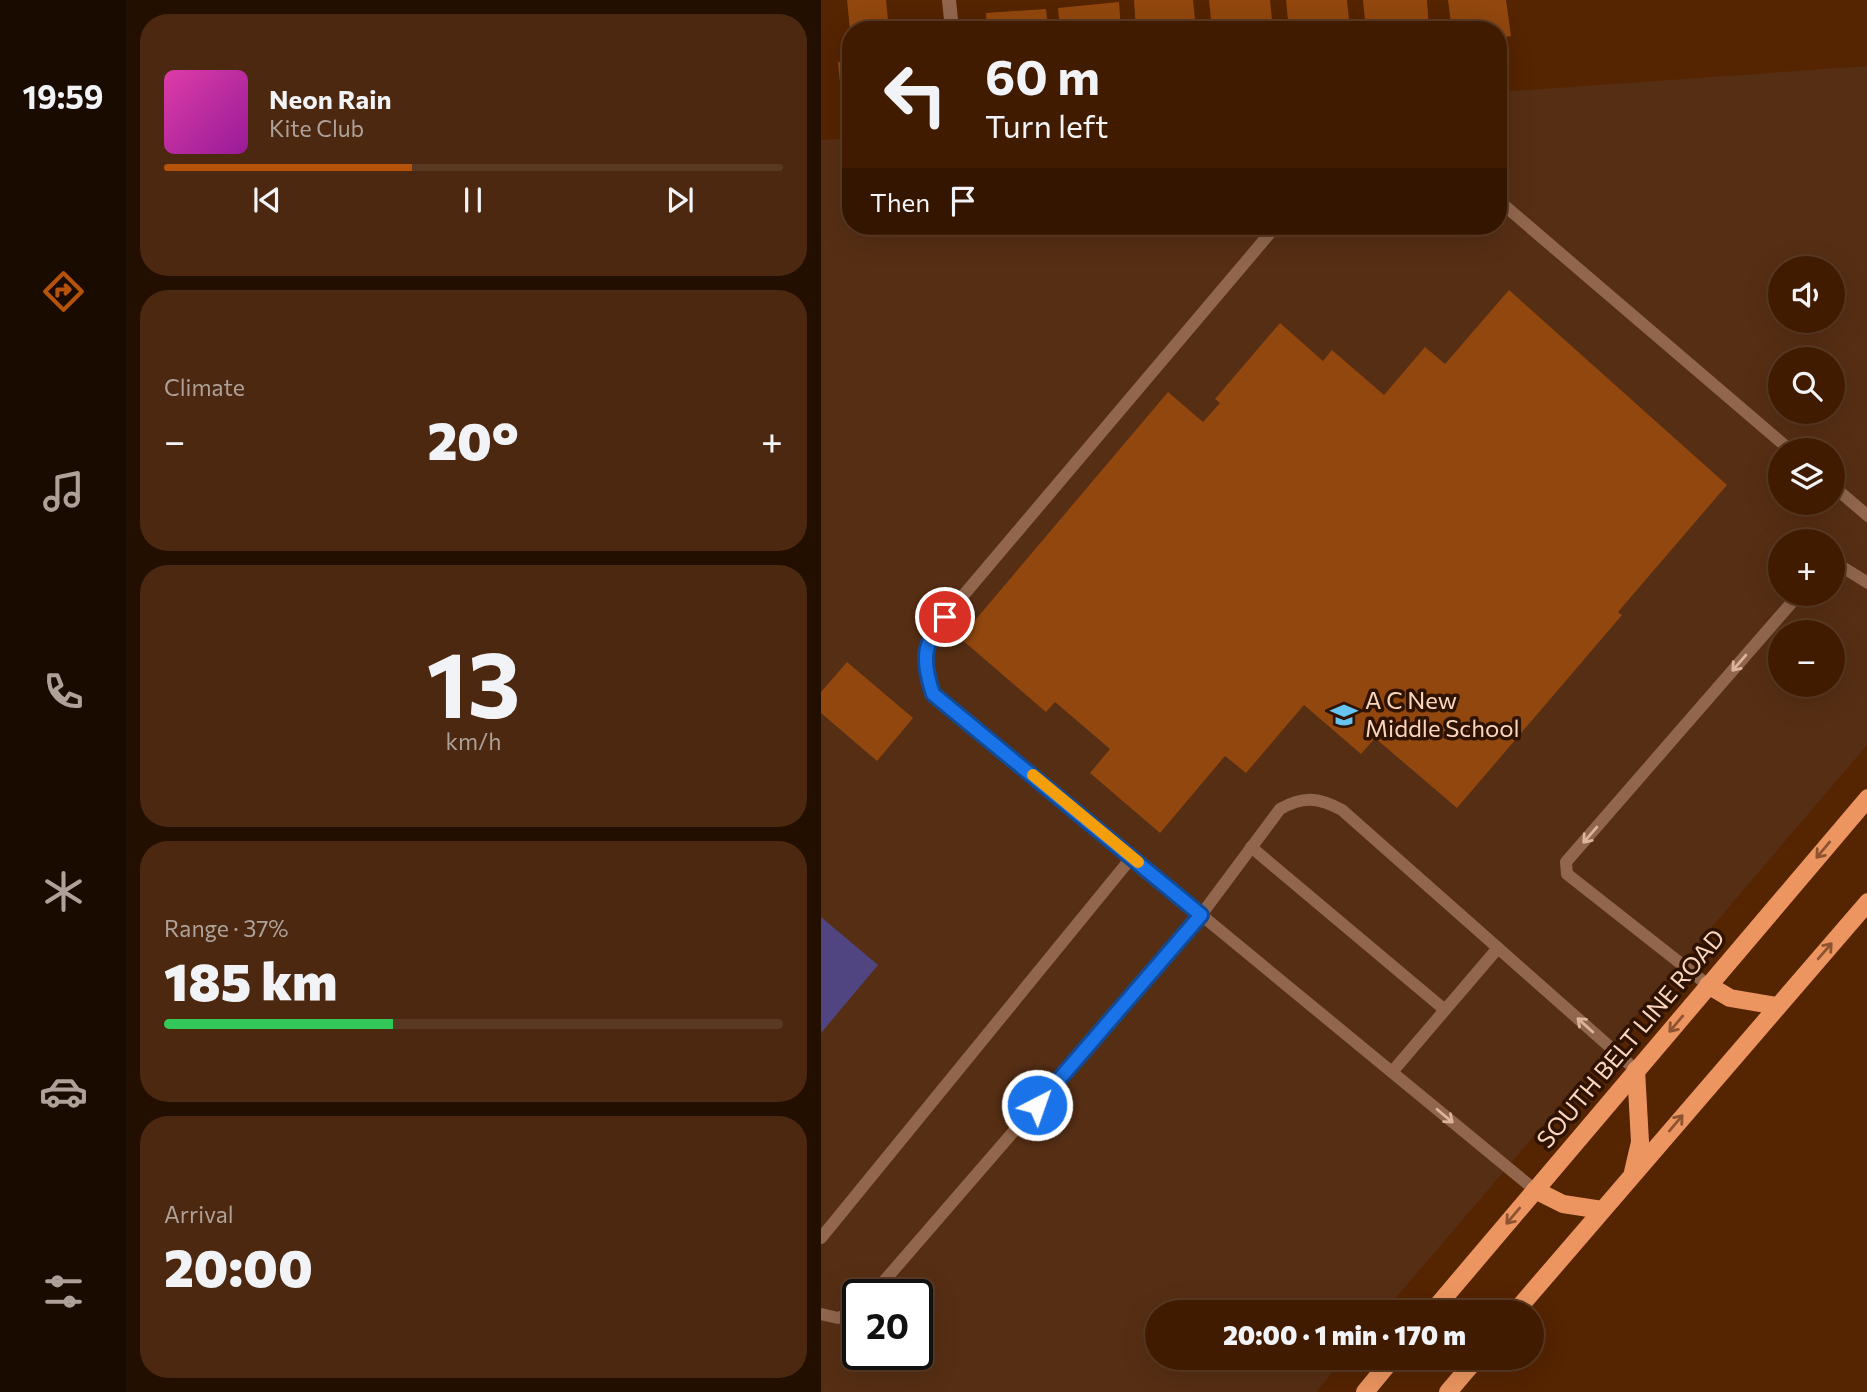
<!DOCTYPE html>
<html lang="en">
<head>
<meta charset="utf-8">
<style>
	:root { --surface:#401b00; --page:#4b280f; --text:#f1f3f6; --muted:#aea199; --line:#593922; --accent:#b45309 }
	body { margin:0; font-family:Commissioner,sans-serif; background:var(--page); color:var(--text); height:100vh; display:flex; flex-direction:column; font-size:26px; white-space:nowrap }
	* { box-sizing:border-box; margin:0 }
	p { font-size:23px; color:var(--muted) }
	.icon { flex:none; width:38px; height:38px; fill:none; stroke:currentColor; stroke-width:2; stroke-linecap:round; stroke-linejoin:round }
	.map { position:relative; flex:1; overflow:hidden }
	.panel { display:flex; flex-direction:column; gap:14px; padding:14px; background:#230f00; width:695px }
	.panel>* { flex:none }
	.top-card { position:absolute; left:21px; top:21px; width:665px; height:214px; border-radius:28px; box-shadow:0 7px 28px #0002,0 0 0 2px var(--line); background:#401b00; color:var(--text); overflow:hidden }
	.controls { position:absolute; left:947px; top:256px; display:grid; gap:14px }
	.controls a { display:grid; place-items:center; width:77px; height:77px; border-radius:50%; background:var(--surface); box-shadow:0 7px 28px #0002,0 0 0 2px var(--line); font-size:35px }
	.speed { position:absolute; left:21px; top:1279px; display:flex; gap:14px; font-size:35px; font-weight:700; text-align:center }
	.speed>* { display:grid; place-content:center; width:91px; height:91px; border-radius:50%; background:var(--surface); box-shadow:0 7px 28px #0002,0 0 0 2px var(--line); line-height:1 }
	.speed .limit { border:4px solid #111; border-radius:10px; background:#fff; color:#111 }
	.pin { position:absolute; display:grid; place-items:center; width:60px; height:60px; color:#fff; margin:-30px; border:4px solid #fff; border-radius:50%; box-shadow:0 2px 7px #0007 }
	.me { position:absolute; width:77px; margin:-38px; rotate:41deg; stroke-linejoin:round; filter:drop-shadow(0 0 5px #0008) }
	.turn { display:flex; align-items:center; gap:24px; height:147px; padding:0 28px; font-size:32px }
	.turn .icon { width:91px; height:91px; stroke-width:2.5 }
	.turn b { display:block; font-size:49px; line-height:60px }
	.then { display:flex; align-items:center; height:66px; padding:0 28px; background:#0003; gap:14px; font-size:26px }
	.big { font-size:52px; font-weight:800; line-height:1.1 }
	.panel .widget { flex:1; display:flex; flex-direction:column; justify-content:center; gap:10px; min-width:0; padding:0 24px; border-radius:28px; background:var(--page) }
	.panel .dial { align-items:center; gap:0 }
	.dial b { font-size:91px; line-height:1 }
	.song { display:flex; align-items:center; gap:21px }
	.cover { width:84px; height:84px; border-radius:10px; background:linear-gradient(135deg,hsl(320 70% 55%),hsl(300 70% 35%)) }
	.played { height:7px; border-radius:4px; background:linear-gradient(90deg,var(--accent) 40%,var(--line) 40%) }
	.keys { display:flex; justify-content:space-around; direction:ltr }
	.heat { display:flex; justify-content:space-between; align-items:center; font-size:38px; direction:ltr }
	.charge { height:10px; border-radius:5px; background:linear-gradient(90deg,#34c759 37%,var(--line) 0) }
	.trip { position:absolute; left:324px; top:1300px; width:399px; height:70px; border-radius:35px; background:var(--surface); box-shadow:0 7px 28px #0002,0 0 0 2px var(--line); font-weight:800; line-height:70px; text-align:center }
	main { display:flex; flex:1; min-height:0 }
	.menu { display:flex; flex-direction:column; width:126px; justify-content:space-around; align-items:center; background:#1a0b00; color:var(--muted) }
	.menu .icon { width:49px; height:49px }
	.menu .selected { color:var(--accent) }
	.menu b { font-size:32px; color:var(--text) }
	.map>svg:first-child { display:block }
</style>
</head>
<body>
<main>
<nav class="menu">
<b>19:59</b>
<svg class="icon selected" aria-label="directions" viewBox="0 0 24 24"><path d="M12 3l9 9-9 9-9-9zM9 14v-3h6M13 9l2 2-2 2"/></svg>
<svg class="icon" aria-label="music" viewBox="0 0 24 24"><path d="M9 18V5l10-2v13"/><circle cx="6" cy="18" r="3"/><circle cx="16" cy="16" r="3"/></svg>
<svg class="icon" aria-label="phone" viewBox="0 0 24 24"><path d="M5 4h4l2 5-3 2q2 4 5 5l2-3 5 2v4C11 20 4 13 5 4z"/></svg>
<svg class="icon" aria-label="climate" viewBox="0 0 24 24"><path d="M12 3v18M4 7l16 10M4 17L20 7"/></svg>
<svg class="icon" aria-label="car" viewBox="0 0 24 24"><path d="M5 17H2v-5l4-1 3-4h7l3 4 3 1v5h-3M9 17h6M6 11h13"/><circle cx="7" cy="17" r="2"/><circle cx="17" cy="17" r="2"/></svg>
<svg class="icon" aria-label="filters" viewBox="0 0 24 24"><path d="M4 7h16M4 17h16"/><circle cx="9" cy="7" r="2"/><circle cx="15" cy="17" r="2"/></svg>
</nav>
<section class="panel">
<div class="widget">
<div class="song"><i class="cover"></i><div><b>Neon Rain</b><p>Kite Club</p></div></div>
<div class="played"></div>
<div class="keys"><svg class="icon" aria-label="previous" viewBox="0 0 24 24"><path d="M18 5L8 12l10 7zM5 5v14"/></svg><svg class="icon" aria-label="pause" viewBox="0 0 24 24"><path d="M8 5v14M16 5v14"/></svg><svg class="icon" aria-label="next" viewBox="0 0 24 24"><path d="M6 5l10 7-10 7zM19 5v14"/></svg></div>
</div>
<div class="widget"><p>Climate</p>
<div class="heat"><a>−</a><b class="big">20°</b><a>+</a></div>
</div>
<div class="widget dial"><b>13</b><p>km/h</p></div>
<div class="widget"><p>Range · 37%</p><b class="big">185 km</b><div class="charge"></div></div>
<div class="widget"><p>Arrival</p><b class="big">20:00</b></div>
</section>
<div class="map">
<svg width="1047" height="1392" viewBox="0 0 1047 1392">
	<rect width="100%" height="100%" fill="#552400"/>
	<path fill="#562e14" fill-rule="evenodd" d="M1046,66v679l-483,567h-227v46h188l-29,34h-495v-1252l30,-2v88h647v-134zM959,268h53v52h-53zM959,359h53v52h-53zM959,450h53v52h-53zM959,541h53v52h-53zM959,632h53v52h-53zM37,1295h59v59h-59z"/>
	<polygon fill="#514581" points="0,917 57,965 0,1033"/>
	<g fill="#91470e">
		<polygon points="26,0 65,0 68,30 29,30"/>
		<polygon points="313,0 372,0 375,30 315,30"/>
		<polygon points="388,0 449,0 452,30 426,30 425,26 391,29"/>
		<polygon points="465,0 526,0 529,30 468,30"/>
		<polygon points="542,0 606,0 608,30 545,30"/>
		<polygon points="627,0 685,0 690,36 677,38 677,30 631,30"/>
		<polygon points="298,2 300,30 239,30 237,8"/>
		<polygon points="225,9 227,30 166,30 165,13"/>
		<polygon points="30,61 30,113 22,114 17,62"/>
		<polygon points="688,290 906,485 797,612 801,615 636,808 554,738 540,754 483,705 425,773 404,756 339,833 269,773 289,749 234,702 225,712 139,638 347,392 382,422 399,403 394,399 459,323 502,361 511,350 563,395 604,347 624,364"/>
		<polygon points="26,662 92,718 56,761 0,713 0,692"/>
	</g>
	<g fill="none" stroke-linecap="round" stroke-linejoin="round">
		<g stroke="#91664d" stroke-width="12">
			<polyline points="677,200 969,450"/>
			<path d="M455,226l-342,404c-10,25 -10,38 -1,64l602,496"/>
			<polyline points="1012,486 1047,516"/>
			<polyline points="1012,567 1018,565 1047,583"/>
			<polyline points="430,847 624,1010"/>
			<polyline points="887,985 746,874 745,862 979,593"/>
			<polyline points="571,1072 677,948"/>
			<polyline points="0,1238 311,857"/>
			<path d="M51,1295l329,-380 79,-106c23,-13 38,-12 62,1l294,260"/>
			<polyline points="0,1314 17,1318 37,1310"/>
		</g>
		<polyline stroke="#91664d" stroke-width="14" points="128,0 131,30"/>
		<g stroke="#ec9560" stroke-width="18">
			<polyline points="887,985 909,998 956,1006"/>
			<polyline points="812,1172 819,1142 815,1070"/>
			<polyline points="714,1190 742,1204 781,1210"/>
			<polyline points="611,1312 1047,798"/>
			<polyline points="694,1312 1047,902"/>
			<polyline points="544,1392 572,1358"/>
			<polyline points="627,1392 656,1358"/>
		</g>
	</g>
	<defs><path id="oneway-shaft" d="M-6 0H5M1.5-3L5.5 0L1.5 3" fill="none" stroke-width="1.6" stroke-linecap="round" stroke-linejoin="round" transform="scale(1.75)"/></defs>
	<g stroke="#dcb49c">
		<use href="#oneway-shaft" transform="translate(918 663) rotate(131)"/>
		<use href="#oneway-shaft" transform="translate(769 835) rotate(131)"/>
		<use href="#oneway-shaft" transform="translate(764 1025) rotate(-138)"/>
		<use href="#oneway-shaft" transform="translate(624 1116) rotate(40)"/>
	</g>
	<g stroke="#8e5431">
		<use href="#oneway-shaft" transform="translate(1002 850) rotate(130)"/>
		<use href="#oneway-shaft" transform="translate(1004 951) rotate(-49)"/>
		<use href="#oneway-shaft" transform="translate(855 1024) rotate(130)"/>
		<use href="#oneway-shaft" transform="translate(855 1123) rotate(-50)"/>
		<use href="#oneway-shaft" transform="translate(692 1216) rotate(130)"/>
	</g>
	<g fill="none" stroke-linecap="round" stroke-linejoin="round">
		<defs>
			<path id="route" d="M124,617c-23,27 -23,44 -12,77l268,221 -164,190"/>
		</defs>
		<use href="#route" stroke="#114b97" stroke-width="18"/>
		<use href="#route" stroke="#1a73e8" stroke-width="12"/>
		<polyline stroke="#f59e0b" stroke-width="12" points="212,775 317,862"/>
	</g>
	<defs>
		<symbol id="school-bare" viewBox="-9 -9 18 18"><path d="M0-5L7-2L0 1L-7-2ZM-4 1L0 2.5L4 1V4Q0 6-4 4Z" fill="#67c4f0" stroke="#2f1302" stroke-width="2.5" paint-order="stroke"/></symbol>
	</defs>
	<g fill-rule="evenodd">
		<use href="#school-bare" x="504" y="696" width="38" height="38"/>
	</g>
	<g text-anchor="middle" stroke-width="7" stroke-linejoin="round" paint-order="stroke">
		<g font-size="24" fill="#fcd5be" stroke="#2f1302" text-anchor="start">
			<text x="544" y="709">A C New<tspan x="544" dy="28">Middle School</tspan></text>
		</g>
		<g font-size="24" fill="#fcd5be" stroke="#2f1302">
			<text transform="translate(810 1039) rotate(-50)" y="8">SOUTH BELT LINE ROAD</text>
		</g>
	</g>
</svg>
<div class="controls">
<a><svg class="icon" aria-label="sound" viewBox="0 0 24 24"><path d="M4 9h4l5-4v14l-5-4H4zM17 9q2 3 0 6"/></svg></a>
<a><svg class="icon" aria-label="search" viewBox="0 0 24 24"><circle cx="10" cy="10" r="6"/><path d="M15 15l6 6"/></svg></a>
<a><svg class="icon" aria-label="layers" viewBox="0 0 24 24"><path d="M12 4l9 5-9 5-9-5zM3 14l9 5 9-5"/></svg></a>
<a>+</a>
<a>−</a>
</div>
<div class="speed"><div class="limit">20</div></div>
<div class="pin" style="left:124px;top:617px;background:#d93025"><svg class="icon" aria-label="arrive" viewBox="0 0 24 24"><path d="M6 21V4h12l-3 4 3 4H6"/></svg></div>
<svg class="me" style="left:216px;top:1105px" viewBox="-20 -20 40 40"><circle r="17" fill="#1a73e8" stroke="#fff" stroke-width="3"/><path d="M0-11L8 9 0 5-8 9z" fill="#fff"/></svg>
<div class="trip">20:00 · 1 min · 170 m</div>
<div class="top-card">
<div class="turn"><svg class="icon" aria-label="left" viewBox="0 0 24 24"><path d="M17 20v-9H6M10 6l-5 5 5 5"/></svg><div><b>60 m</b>Turn left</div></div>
<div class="then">Then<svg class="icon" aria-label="arrive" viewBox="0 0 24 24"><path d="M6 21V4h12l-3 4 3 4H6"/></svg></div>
</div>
</div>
</main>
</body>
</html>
